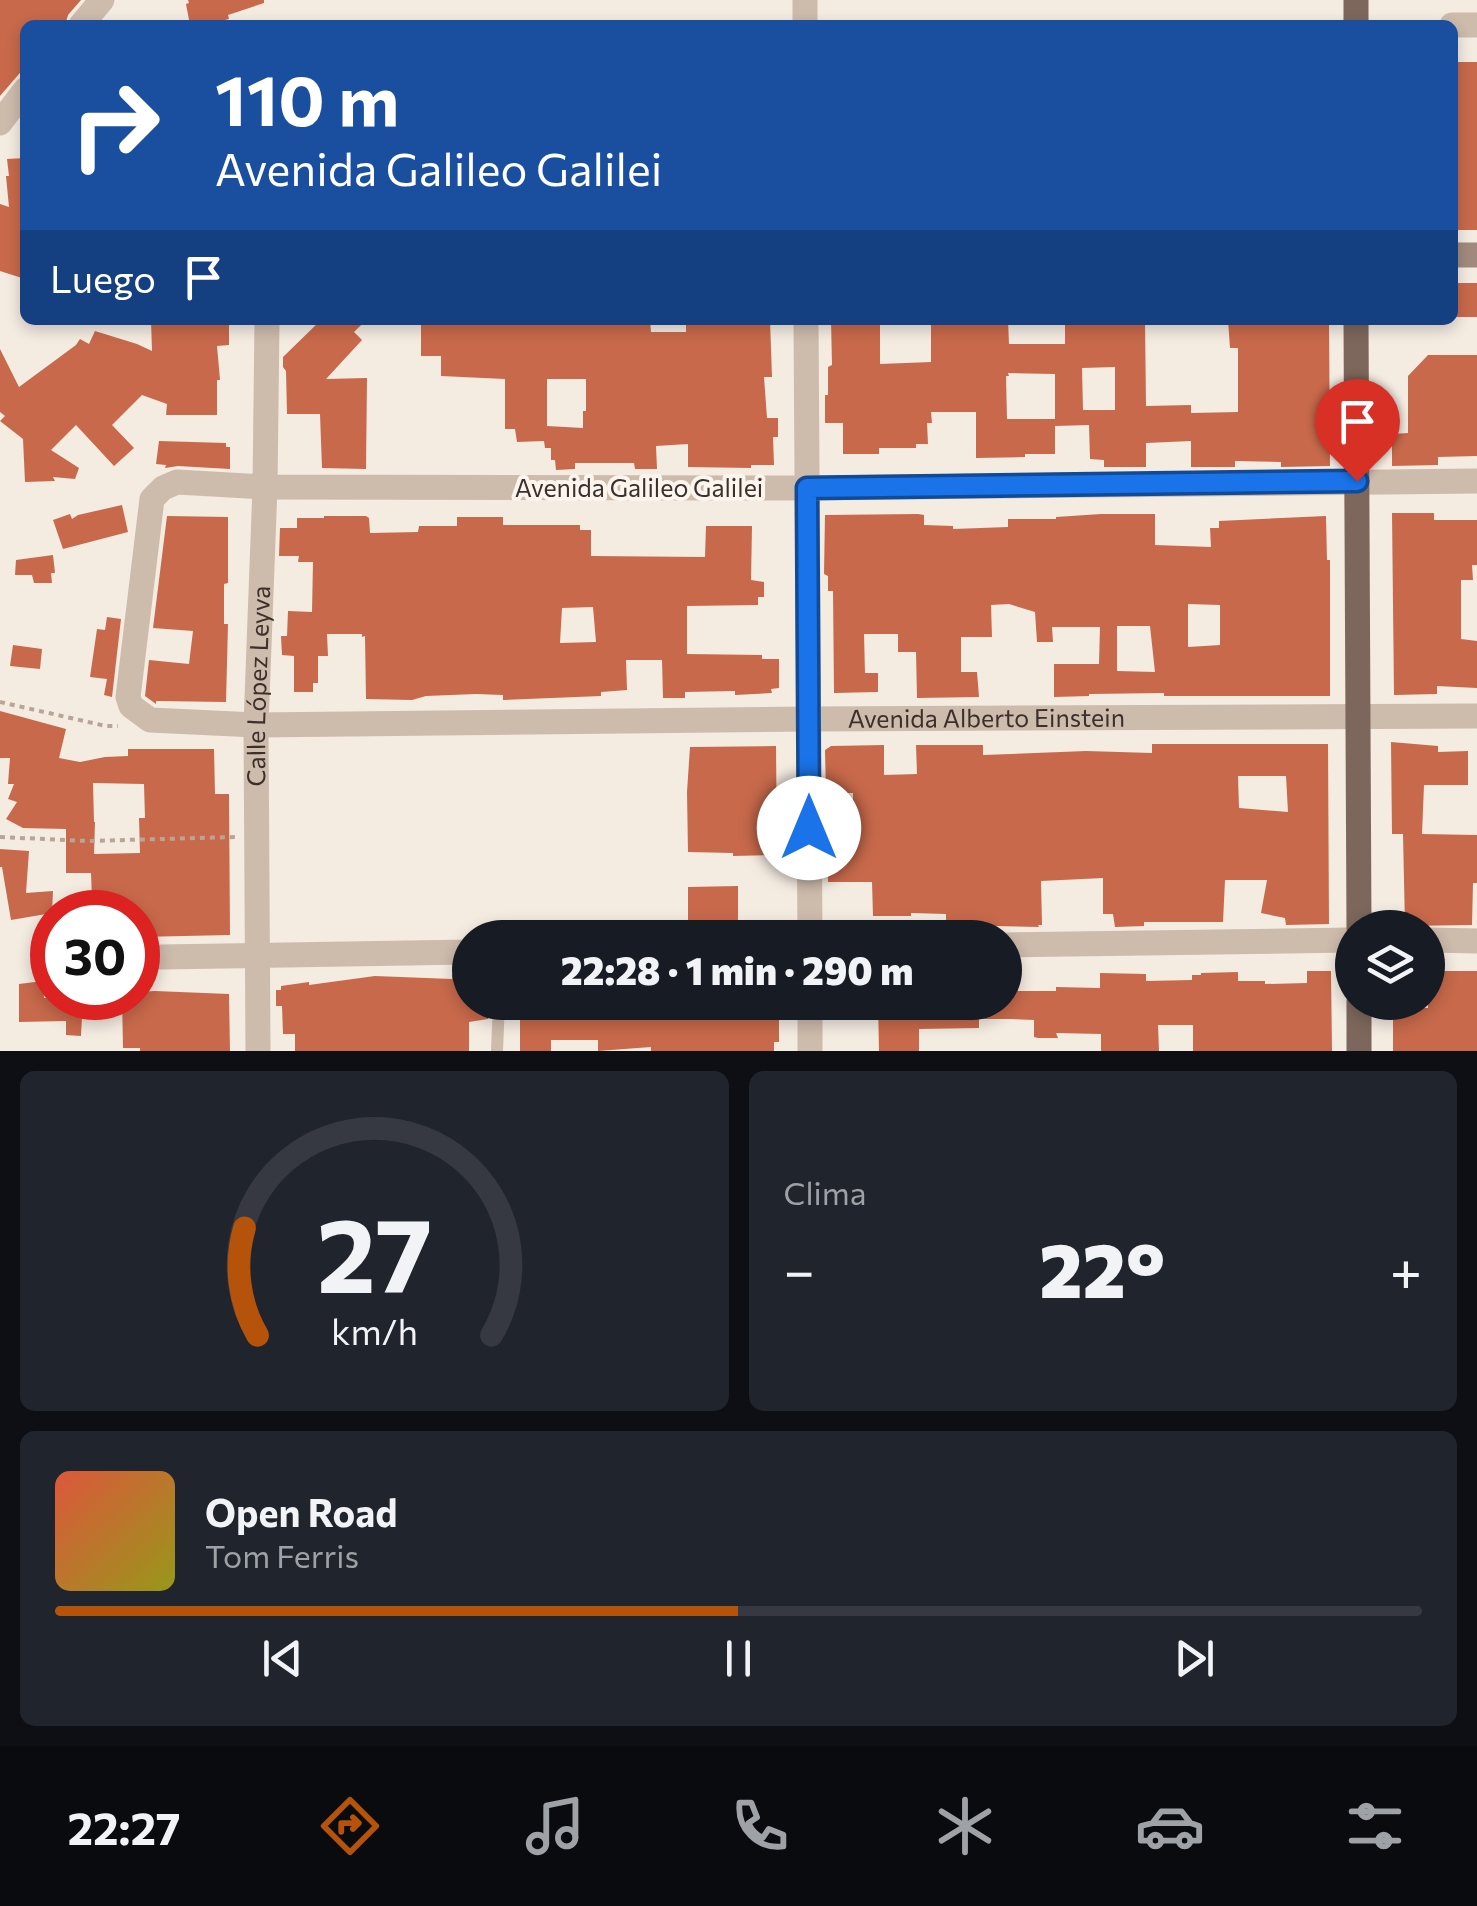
<!DOCTYPE html>
<html lang="es">
<head>
<meta charset="utf-8">
<style>
	:root { --surface:#171b24; --page:#20242c; --text:#f1f3f6; --muted:#9ea1a6; --line:#363941; --accent:#b45309 }
	body { margin:0; font-family:Commissioner,sans-serif; background:var(--page); color:var(--text); height:100vh; display:flex; flex-direction:column; font-size:38px; white-space:nowrap }
	* { box-sizing:border-box; margin:0 }
	p { font-size:32px; color:var(--muted) }
	.icon { flex:none; width:55px; height:55px; fill:none; stroke:currentColor; stroke-width:2; stroke-linecap:round; stroke-linejoin:round }
	.map { position:relative; height:1051px; overflow:hidden }
	.sheet { display:flex; flex-direction:column; gap:20px; padding:20px; background:#0d0f14; flex:1 }
	.sheet>* { flex:none }
	.top-card { position:absolute; left:20px; top:20px; width:1438px; height:305px; border-radius:15px; box-shadow:0 5px 15px #0003; background:#1a4fa0; color:#fff; overflow:hidden }
	.tools { position:absolute; left:1335px; top:910px; display:grid; gap:20px }
	.tools a { display:grid; place-items:center; width:110px; height:110px; border-radius:50%; background:var(--surface); box-shadow:0 5px 15px #0003; font-size:50px }
	.speed { position:absolute; left:30px; top:890px; display:flex; gap:20px; font-size:50px; font-weight:700; text-align:center }
	.speed>* { display:grid; place-content:center; width:130px; height:130px; border-radius:50%; background:var(--surface); box-shadow:0 5px 15px #0003; line-height:1 }
	.speed .limit { border:15px solid #d22; background:#fff; color:#111 }
	.pin { position:absolute; display:grid; place-items:center; width:85px; height:85px; color:#fff; margin:-102px -42px; border-radius:50% 50% 50% 0; rotate:-45deg; box-shadow:0 0 10px #0007 }
	.pin .icon { rotate:45deg }
	.me { position:absolute; width:110px; margin:-55px; rotate:0deg; stroke-linejoin:round; filter:drop-shadow(0 0 8px #0008) }
	.turn { display:flex; align-items:center; gap:35px; height:210px; padding:0 30px; font-size:45px }
	.turn .icon { width:130px; height:130px; stroke-width:2.5 }
	.turn b { display:block; font-size:70px; line-height:85px }
	.then { display:flex; align-items:center; height:95px; padding:0 30px; background:#0003; gap:20px; font-size:38px }
	.big { font-size:75px; font-weight:800; line-height:1.1 }
	.sheet .widget { flex:1; display:flex; flex-direction:column; justify-content:center; gap:15px; min-width:0; padding:0 35px; border-radius:15px; background:var(--page) }
	.sheet .dial { align-items:center; gap:0 }
	.dial svg { height:260px; overflow:visible; fill:none; stroke:var(--line); stroke-width:7; stroke-linecap:round; text-anchor:middle }
	.dial text { fill:var(--text); stroke:none }
	.song { display:flex; align-items:center; gap:30px }
	.cover { width:120px; height:120px; border-radius:15px; background:linear-gradient(135deg,hsl(10 70% 55%),hsl(60 70% 35%)) }
	.played { height:10px; border-radius:5px; background:linear-gradient(90deg,var(--accent) 50%,var(--line) 50%) }
	.keys { display:flex; justify-content:space-around; direction:ltr }
	.heat { display:flex; justify-content:space-between; align-items:center; font-size:55px; direction:ltr }
	.sheet .tiles { flex:1; display:grid; gap:20px; grid-template-columns:1fr 1fr }
	.widget:last-child { grid-column:span 2 }
	.trip { position:absolute; left:452px; top:920px; width:570px; height:100px; border-radius:50px; background:var(--surface); box-shadow:0 5px 15px #0003; font-weight:800; line-height:100px; text-align:center }
	.menu { display:flex; height:160px; justify-content:space-around; align-items:center; background:#090b0e; color:var(--muted) }
	.menu .icon { width:70px; height:70px }
	.menu .active { color:var(--accent) }
	.menu b { font-size:45px; color:var(--text) }
	.map>svg:first-child { display:block }
</style>
</head>
<body>
<div class="map">
<svg width="1477" height="1051" viewBox="0 0 1477 1051">
	<rect width="100%" height="100%" fill="#f4ebe1"/>
	<g fill="#c8694b" fill-rule="evenodd">
		<polygon points="0,0 81,0 68,15 65,25 25,25 25,67 0,96"/>
		<polygon points="188,0 264,0 264,3 228,15 229,19 221,21 222,25 190,25 186,4 189,3"/>
		<rect x="1452" y="62" width="25" height="168"/>
		<polygon points="25,158 25,279 0,271 0,204 9,207 6,176 9,176 7,159"/>
		<rect x="1452" y="283" width="25" height="34"/>
		<polygon points="151,320 229,320 229,345 217,346 220,380 217,380 217,415 166,415 167,404 142,395 112,425 134,448 114,466 76,425 51,450 79,468 75,479 53,477 55,481 25,482 23,439 0,421 5,416 0,412 0,349 19,387 76,345 80,339 89,344 95,331 137,344 152,351"/>
		<polygon points="321,320 366,320 354,332 362,340 326,379 367,378 366,469 322,468 320,414 287,414 286,371 283,367 283,357"/>
		<path d="M421,320h229l1,12h35v-12h84l2,57h-8l3,41h11v19h-5l1,28h-23v3l-63,-1v-23l-32,2 1,23h-22l-1,-6h-59v6l-19,1 -1,-10h-4v-12h-6l-1,-7 -27,1 -2,-13h-10v-50l-64,-3v-20h-20zM547,379h39v32h-3v17l-36,-2z"/>
		<path d="M831,320h49v44l51,-2v-41l50,1v-2h27l1,24h56v-24h80l1,86 45,-1v8l47,-1v-64h-8l-2,-28h101l1,146 -49,1v-5l-46,-1v6h-44v-26l-45,2v24h-42v-7l-14,-1 -1,-34 -34,1v28h-30v3l-49,1v-46h-45l1,11h-5l1,21h-12v4h-37v6h-36v-31h-18v-28h3v-28l4,-2zM1115,367v43h-32l-1,-42zM1008,373l47,1v45h-48l-1,-43h3z"/>
		<polygon points="1428,355 1477,355 1477,456 1438,457 1438,465 1392,466 1392,434 1408,433 1408,376"/>
		<polygon points="159,441 226,443 226,447 230,447 230,469 178,466 165,468 166,465 156,464"/>
		<polygon points="122,505 128,532 63,549 53,520 70,514 72,519 78,515"/>
		<polygon points="1392,513 1434,513 1434,520 1477,520 1477,565 1472,565 1473,580 1461,580 1461,639 1477,641 1477,688 1437,686 1437,694 1394,695"/>
		<path d="M918,514l6,1v10l29,1v3l55,-2v-8h48v-2l45,-3h54v31l56,2 -1,-19h9v-7l107,-5 1,44h3v136h-166v-3l-75,1v2l-35,1v-33h45l1,-37h-48l1,15h-16l-2,-30 -26,-8 -18,1 1,32h-31v35h16l2,25 -62,1 -1,-46h-18v-18h-34l1,39h13v19l-44,1 -1,-102h-5v-15l-4,-2 1,-59zM1188,604l32,1v40l-32,2zM1117,626h33l5,46 -38,-1z"/>
		<polygon points="167,516 228,517 228,583 224,584 224,624 228,624 226,702 156,701 156,704 145,696 149,660 189,664 193,631 153,628"/>
		<path d="M324,516h42l3,2 1,15 48,-1 1,-6h38v-9h46v8h77v5h11v26l114,1 1,-31h46l-1,54 13,2v15h-6v8l-71,1v48l75,1v4h17v29l-8,1 1,4 -37,2v-4l-50,1v6h-22l-1,-38h-36l1,30 -26,2v4l-98,4v-5l-27,-1 -50,2 -14,4 -46,-1 -1,-63 -3,1v-3h-35l1,22h-10v27h-5v9h-19v-36l-12,-1 -1,-19h6l1,-25 24,1 1,-50h-15l1,-6h-20l1,-28h17v-10h27zM593,607l3,35 -36,1 2,-35z"/>
		<polygon points="53,555 55,573 51,573 52,583 34,583 32,575 15,575 16,560"/>
		<polygon points="107,617 121,619 112,697 104,695 107,679 90,677 97,629 105,630"/>
		<polygon points="13,645 42,649 40,669 10,666"/>
		<path d="M0,711l66,18 -7,29 21,4 25,-5 23,-1v-7h86l1,45h14l1,141 -92,2v-25h-44l1,-14 -3,1 -1,-26h-25v-44l-43,-1 -17,-9 11,-17 -9,-3 6,-15h-6l2,-26h-10zM93,783l51,1 1,34h-6l1,35 -46,1 1,-32h-1z"/>
		<polygon points="1391,742 1438,746 1438,752 1468,751 1468,785 1424,785 1422,834 1477,835 1477,883 1473,883 1472,925 1405,926 1403,834 1392,834"/>
		<path d="M1152,744h176l1,180 -43,1 -1,-7 -24,-5 6,-33h-42l-2,42h-79v4l-29,1 -2,-13h-10v-36l-62,3 1,44h-4l1,2 -93,-2v-11l-35,-1v3h-38l-1,-34h-44l-1,-44h26v-45h-27l-1,-43 6,-4 53,-1v30l33,-1 -1,-29h67v10l103,-4 66,2zM1238,776h48l2,36 -49,-4z"/>
		<polygon points="776,746 777,855 733,856 733,853 688,852 687,792 690,747"/>
		<polygon points="0,849 29,851 26,893 53,891 52,913 11,920 2,867 0,867"/>
		<polygon points="738,886 738,929 688,930 688,887"/>
		<polygon points="1307,971 1331,971 1332,1051 1193,1051 1193,1025 1158,1025 1159,1051 1101,1051 1101,1034 1056,1033 1058,1038 1038,1038 1034,1037 1034,1020 1011,1019 979,1019 979,1028 919,1029 919,1051 879,1051 878,1002 1005,1002 1005,991 1056,991 1056,987 1100,988 1100,973 1146,974 1146,981 1192,980 1192,975 1201,975 1201,973 1238,972 1238,981 1265,981 1265,984 1307,983"/>
		<polygon points="1428,971 1477,971 1477,1051 1393,1051 1393,1008 1428,1008"/>
		<polygon points="452,975 470,975 470,1002 489,1003 488,1019 469,1022 469,1051 295,1051 295,1034 283,1034 282,1006 276,1006 276,990 281,990 281,986 309,982 309,985 375,976 452,979"/>
		<polygon points="43,981 44,998 83,998 81,1036 66,1035 66,1021 19,1022 19,984"/>
		<polygon points="155,991 229,994 230,1051 140,1051 140,1048 123,1048 122,998 138,998 138,992"/>
		<polygon points="520,1002 779,1002 779,1042 774,1042 774,1051 651,1051 651,1047 598,1051 598,1040 551,1040 551,1051 520,1051"/>
	</g>
	<g fill="none" stroke-linecap="round" stroke-linejoin="round">
		<g stroke="#b9a596" stroke-width="4" stroke-dasharray="5 5" stroke-linecap="butt">
			<polyline points="0,702 106,726 118,726"/>
			<polyline points="0,837 88,841 235,837"/>
		</g>
		<polyline stroke="#cdbbac" stroke-width="12" points="497,1051 499,1002"/>
		<g stroke="#cdbbac" stroke-width="25">
			<polyline points="805,0 805,25"/>
			<polyline points="81,25 102,0"/>
			<polyline points="1452,25 1477,25"/>
			<polyline points="0,123 25,90"/>
			<polyline points="806,320 810,938"/>
			<path id="s1" d="M1477,481l-670,7 -542,-1 -88,-5 -14,6 -11,11 -24,198 3,9 19,14 106,5 553,-6 668,-3"/>
			<polyline points="1428,940 1477,941"/>
			<polyline points="1005,945 1352,940"/>
			<polyline points="161,957 470,952"/>
			<polyline points="810,1002 810,1051"/>
			<path id="s2" d="M258,1051l-2,-326 9,-238 2,-167"/>
		</g>
		<polyline stroke="#a18a7d" stroke-width="25" points="1452,255 1477,255"/>
		<g stroke="#7d675c" stroke-width="25">
			<polyline points="1356,0 1356,25"/>
			<polyline points="1356,320 1359,928"/>
			<polyline points="1359,1002 1359,1051"/>
		</g>
	</g>
	<g fill="none" stroke-linecap="round" stroke-linejoin="round">
		<defs>
			<polyline id="route" points="809,828 807,488 1357,481"/>
		</defs>
		<use href="#route" stroke="#114b97" stroke-width="25"/>
		<use href="#route" stroke="#1a73e8" stroke-width="18"/>
	</g>
	<g text-anchor="middle" stroke-width="8" stroke-linejoin="round" paint-order="stroke">
		<g font-size="25" fill="#3b302b" stroke="#fbf5ee">
			<text x="639" y="497">Avenida Galileo Galilei</text>
			<text dy="9" stroke="none"><textPath href="#s2" startOffset="365">Calle López Leyva</textPath></text>
			<text dy="9" stroke="none"><textPath href="#s1" startOffset="2400">Avenida Alberto Einstein</textPath></text>
		</g>
	</g>
</svg>
<div class="tools">
<a><svg class="icon" aria-label="layers" viewBox="0 0 24 24"><path d="M12 4l9 5-9 5-9-5zM3 14l9 5 9-5"/></svg></a>
</div>
<div class="speed"><div class="limit">30</div></div>
<div class="pin" style="left:1357px;top:481px;background:#d93025"><svg class="icon" aria-label="arrive" viewBox="0 0 24 24"><path d="M6 21V4h12l-3 4 3 4H6"/></svg></div>
<svg class="me" style="left:809px;top:828px" viewBox="-20 -20 40 40"><circle r="19" fill="#fff"/><path d="M0-13L10 11 0 6-10 11z" fill="#1a73e8"/></svg>
<div class="trip">22:28 · 1 min · 290 m</div>
<div class="top-card">
<div class="turn"><svg class="icon" aria-label="right" viewBox="0 0 24 24"><path d="M7 20v-9h11M14 6l5 5-5 5"/></svg><div><b>110 m</b>Avenida Galileo Galilei</div></div>
<div class="then">Luego<svg class="icon" aria-label="arrive" viewBox="0 0 24 24"><path d="M6 21V4h12l-3 4 3 4H6"/></svg></div>
</div>
</div>
<section class="sheet">
<div class="tiles">
<div class="widget dial"><svg viewBox="0 0 100 80">
<path d="M14 69A42 42 0 1 1 86 69"/>
<path d="M14 69A42 42 0 0 1 10 36" stroke="#b45309"/>
<text x="50" y="56" font-size="32" font-weight="700">27</text>
<text x="50" y="72" font-size="11">km/h</text>
</svg></div>
<div class="widget"><p>Clima</p>
<div class="heat"><a>−</a><b class="big">22°</b><a>+</a></div>
</div>
<div class="widget">
<div class="song"><i class="cover"></i><div><b>Open Road</b><p>Tom Ferris</p></div></div>
<div class="played"></div>
<div class="keys"><svg class="icon" aria-label="previous" viewBox="0 0 24 24"><path d="M18 5L8 12l10 7zM5 5v14"/></svg><svg class="icon" aria-label="pause" viewBox="0 0 24 24"><path d="M8 5v14M16 5v14"/></svg><svg class="icon" aria-label="next" viewBox="0 0 24 24"><path d="M6 5l10 7-10 7zM19 5v14"/></svg></div>
</div>
</div>
</section>
<nav class="menu">
<b>22:27</b>
<svg class="icon active" aria-label="directions" viewBox="0 0 24 24"><path d="M12 3l9 9-9 9-9-9zM9 14v-3h6M13 9l2 2-2 2"/></svg>
<svg class="icon" aria-label="music" viewBox="0 0 24 24"><path d="M9 18V5l10-2v13"/><circle cx="6" cy="18" r="3"/><circle cx="16" cy="16" r="3"/></svg>
<svg class="icon" aria-label="phone" viewBox="0 0 24 24"><path d="M5 4h4l2 5-3 2q2 4 5 5l2-3 5 2v4C11 20 4 13 5 4z"/></svg>
<svg class="icon" aria-label="climate" viewBox="0 0 24 24"><path d="M12 3v18M4 7l16 10M4 17L20 7"/></svg>
<svg class="icon" aria-label="car" viewBox="0 0 24 24"><path d="M5 17H2v-5l4-1 3-4h7l3 4 3 1v5h-3M9 17h6M6 11h13"/><circle cx="7" cy="17" r="2"/><circle cx="17" cy="17" r="2"/></svg>
<svg class="icon" aria-label="filters" viewBox="0 0 24 24"><path d="M4 7h16M4 17h16"/><circle cx="9" cy="7" r="2"/><circle cx="15" cy="17" r="2"/></svg>
</nav>
</body>
</html>
